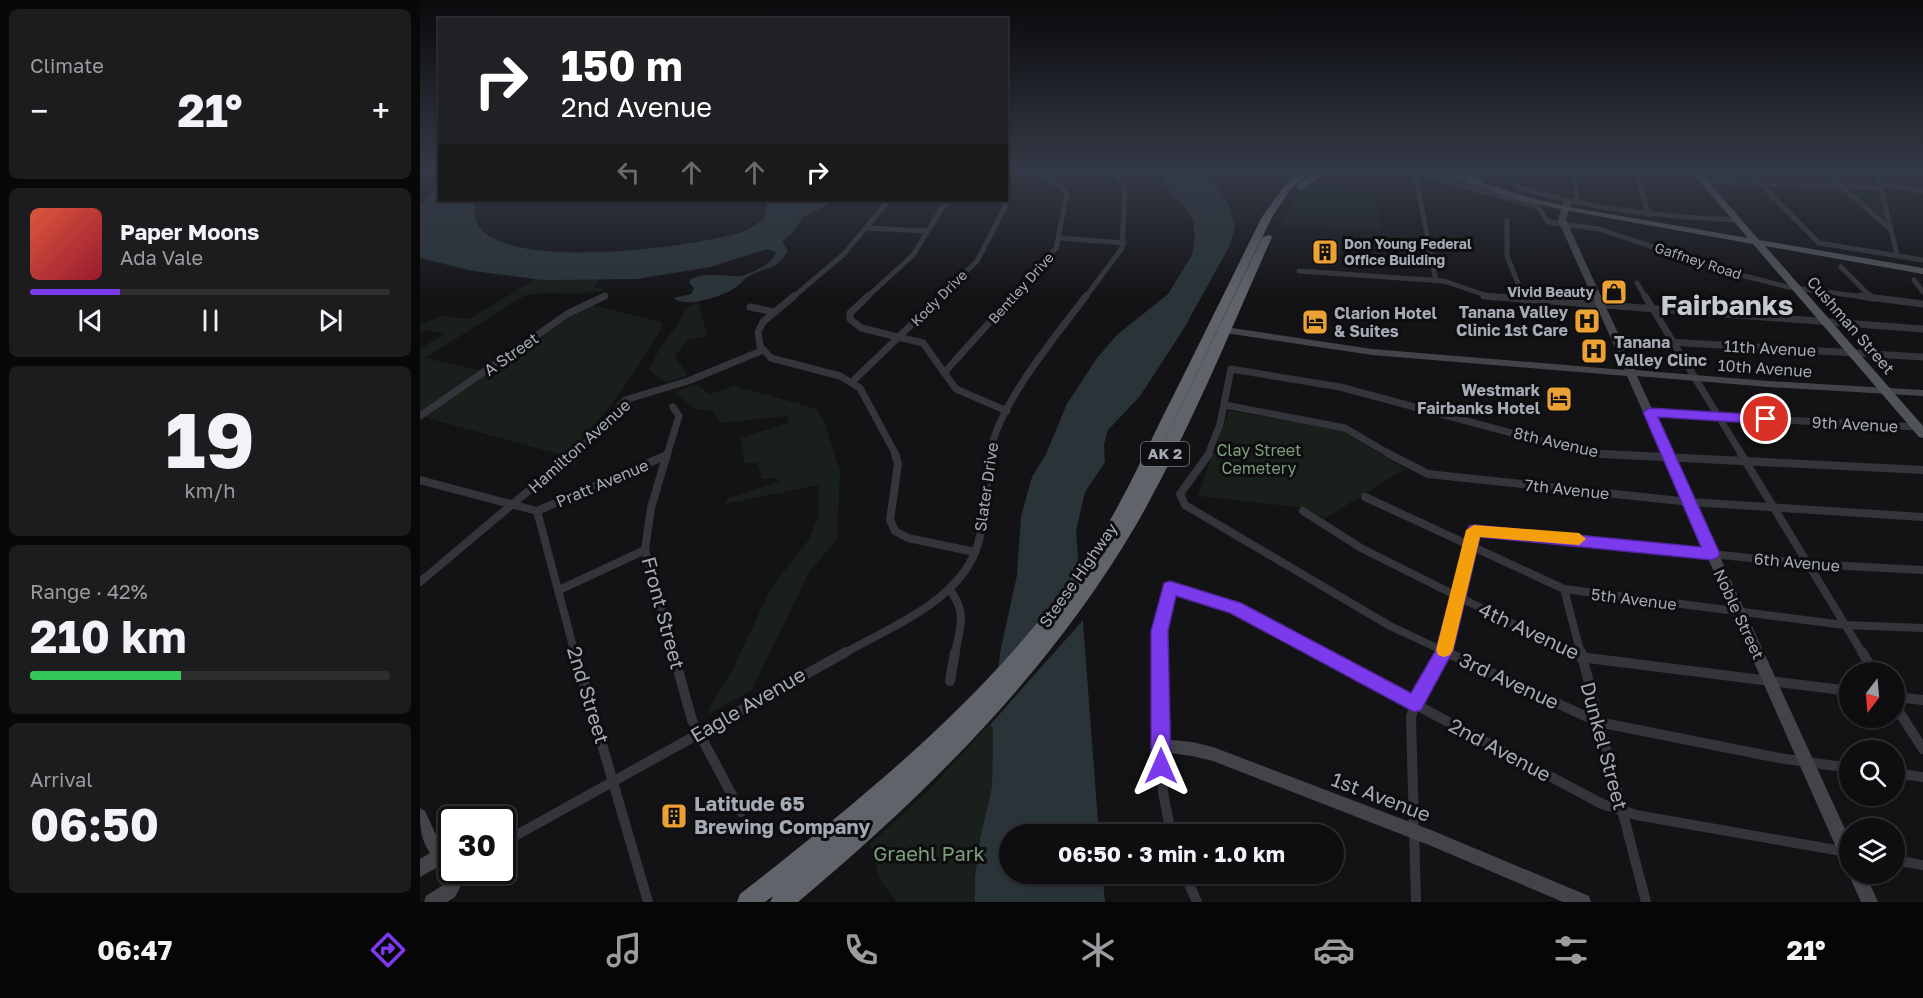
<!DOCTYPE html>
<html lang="en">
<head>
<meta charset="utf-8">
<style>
	:root { --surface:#0e0e10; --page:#1c1c1e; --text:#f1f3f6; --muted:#9b9c9f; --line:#2e2e30; --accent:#7c3aed }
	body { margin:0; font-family:"Golos Text",sans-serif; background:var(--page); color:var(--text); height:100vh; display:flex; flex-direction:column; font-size:22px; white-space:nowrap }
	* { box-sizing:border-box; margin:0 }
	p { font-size:20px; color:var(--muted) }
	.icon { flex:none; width:33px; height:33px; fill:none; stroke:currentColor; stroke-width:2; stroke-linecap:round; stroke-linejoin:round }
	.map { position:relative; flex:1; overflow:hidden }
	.details { display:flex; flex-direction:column; gap:9px; padding:9px; background:#080809; width:420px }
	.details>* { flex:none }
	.guide { position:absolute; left:18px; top:18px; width:570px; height:183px; border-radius:0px; box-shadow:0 2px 4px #0004,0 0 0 2px var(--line); background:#202124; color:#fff; overflow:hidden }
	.needle { width:39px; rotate:196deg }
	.buttons { position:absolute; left:1419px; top:662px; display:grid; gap:12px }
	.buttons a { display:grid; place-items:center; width:66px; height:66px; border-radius:50%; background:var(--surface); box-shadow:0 2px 4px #0004,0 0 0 2px var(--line); font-size:30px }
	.speed { position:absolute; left:18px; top:806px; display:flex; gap:12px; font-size:30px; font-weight:700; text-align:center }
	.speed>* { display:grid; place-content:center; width:78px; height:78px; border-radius:50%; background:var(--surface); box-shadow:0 2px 4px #0004,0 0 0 2px var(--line); line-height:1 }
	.speed .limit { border:3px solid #111; border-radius:9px; background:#fff; color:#111 }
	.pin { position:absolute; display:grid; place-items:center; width:51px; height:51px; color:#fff; margin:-26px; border:3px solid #fff; border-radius:50%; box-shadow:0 2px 6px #0007 }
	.me { position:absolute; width:66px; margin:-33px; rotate:0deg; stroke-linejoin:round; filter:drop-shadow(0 0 4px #0008) }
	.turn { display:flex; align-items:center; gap:21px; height:126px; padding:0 24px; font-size:27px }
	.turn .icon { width:78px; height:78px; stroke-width:2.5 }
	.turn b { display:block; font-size:42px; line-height:51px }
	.lanes { display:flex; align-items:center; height:57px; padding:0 24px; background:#0003; justify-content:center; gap:30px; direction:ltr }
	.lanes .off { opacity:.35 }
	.big { font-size:45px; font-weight:700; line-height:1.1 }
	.details .tile { flex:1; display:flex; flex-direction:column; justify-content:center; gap:9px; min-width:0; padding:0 21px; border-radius:9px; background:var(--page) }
	.details .dial { align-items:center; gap:0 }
	.dial b { font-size:78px; line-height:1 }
	.song { display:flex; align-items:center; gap:18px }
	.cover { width:72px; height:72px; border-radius:9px; background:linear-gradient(135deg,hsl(10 70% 55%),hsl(350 70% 35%)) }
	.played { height:6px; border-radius:3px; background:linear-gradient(90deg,var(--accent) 25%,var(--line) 25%) }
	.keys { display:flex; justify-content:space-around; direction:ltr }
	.heat { display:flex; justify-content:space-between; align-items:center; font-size:33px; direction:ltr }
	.charge { height:9px; border-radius:4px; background:linear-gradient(90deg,#34c759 42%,var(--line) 0) }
	.trip { position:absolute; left:579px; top:824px; width:345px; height:60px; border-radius:30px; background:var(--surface); box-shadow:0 2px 4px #0004,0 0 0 2px var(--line); font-weight:700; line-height:60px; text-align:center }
	.tab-bar { display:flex; height:96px; justify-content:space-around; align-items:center; background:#060606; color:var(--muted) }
	.tab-bar .icon { width:42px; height:42px }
	.tab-bar .active { color:var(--accent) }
	.tab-bar b { font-size:27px; color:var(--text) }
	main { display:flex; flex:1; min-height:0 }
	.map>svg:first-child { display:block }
</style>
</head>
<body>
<main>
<section class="details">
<div class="tile"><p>Climate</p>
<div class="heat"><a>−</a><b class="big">21°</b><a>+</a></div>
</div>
<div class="tile">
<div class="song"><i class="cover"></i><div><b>Paper Moons</b><p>Ada Vale</p></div></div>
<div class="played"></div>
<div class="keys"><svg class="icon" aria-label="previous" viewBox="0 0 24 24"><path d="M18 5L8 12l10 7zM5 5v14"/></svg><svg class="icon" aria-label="pause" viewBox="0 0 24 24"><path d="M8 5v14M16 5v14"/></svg><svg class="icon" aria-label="next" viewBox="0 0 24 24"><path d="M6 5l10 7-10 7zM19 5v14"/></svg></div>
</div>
<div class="tile dial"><b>19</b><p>km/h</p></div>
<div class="tile"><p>Range · 42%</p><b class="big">210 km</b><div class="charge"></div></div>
<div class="tile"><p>Arrival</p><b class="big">06:50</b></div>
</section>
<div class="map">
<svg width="1503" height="902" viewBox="0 0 1503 902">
	<rect width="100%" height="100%" fill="#131315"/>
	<g fill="#191f1a">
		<polygon points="888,184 956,189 961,230 859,225 873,201"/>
		<polygon points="1421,186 1461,188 1470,229"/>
		<path d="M161,278h19l-6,9 13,2c-27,9 -55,0 -83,7l-99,62 65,15 95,-66 8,-2 69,17 -1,7c-24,40 -61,100 -99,126l-142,-39v-67l24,-15 -19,-4 -5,3v-9l24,-8 25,3 66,-40z"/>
		<path d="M278,302l9,34 -20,4 -12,16 12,19c-20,9 -23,10 -38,-6l10,-19 25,-35v-6z"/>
		<polygon points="277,384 289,394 315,386 397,409 405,424 420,472 417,539 388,574 332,690 289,714 288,709 312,671 351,588 390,538 398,515 399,485 305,504 308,498 359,482 357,478 342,479 337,463 325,463 320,438 368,423 367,416 301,423 293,411 275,409 255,392"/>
		<polygon points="811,411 924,431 985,469 904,519 887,508 778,496 808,412"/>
		<polygon points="570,723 573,730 572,787 560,839 555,877 555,902 477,902 460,880 450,844 507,792"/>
	</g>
	<g fill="#2a3338">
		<polygon points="741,171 787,171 809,205 815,226 810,245 763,330 720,396 688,430 684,444 685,462 665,492 656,531 679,834 590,834 590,873 682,873 685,902 555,902 555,877 560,839 572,787 573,730 570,723 581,648 597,575 601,516 612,477 626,454 647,404 677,358 698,334 748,294 772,255 775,238 773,221 766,208 749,192"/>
		<path d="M19,186l1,14h36c-25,83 226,46 266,32 9,-3 16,-9 23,-15l2,-14 5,-3h65l-34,17 -11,16 -10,9 6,8c-9,21 -26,17 -42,28 -4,3 -6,7 -11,10 -12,8 -50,21 -62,10l18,-4 3,-6 -5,-5 2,-4c16,-7 30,-3 47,-3 11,0 36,-13 38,-24l-9,-3 -57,18 -74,12 -93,1 -70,-9 -53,-13v-53z"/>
	</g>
	<polygon fill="#131315" points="660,567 665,618 568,727 567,724 606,637"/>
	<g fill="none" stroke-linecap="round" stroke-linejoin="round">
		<g stroke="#34353a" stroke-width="5">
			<path d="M1092,171l5,16c72,22 145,30 220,33"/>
			<polyline points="1154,171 1157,201"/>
			<polyline points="1217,171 1228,215"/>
			<polyline points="1328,171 1399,243 1503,260"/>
			<polyline points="1404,171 1470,229"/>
			<polyline points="1457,171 1477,255"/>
			<polyline points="1283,181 1461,188"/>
			<polyline points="1461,183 1503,191"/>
			<polyline points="1087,220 1087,256 1104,298"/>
			<polyline points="445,228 507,231"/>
			<polyline points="640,238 704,243"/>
			<polyline points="1421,267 1452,298"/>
			<polyline points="879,271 1024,281 1074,298"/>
			<polyline points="1494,280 1503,292"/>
			<polyline points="1016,281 996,178 1001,174 1118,207 1128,222 1179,229 1309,272 1368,287 1452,298"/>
			<polyline points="1217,283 1226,298"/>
			<polyline points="182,298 185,296"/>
			<polyline points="372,298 424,254 469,200"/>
			<polyline points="446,298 493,255 523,206 531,200"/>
			<polyline points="519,298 557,261 586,205 583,200"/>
			<polyline points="592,298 636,248 647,194 641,187 612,171"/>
			<polyline points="665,298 702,248 705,187 690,171"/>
		</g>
		<g stroke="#34353a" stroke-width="7">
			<polyline points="374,296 343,322 338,332 340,346 351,358 420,376 440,388 476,455"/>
			<polyline points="448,296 430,313 430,319 441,328 503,343 536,389 587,411"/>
			<polyline points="1064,296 1503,329"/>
			<polyline points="1103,296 1105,300"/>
			<polyline points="1225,296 1322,455"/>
			<polyline points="1440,296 1503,304"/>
			<polyline points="1450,296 1452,298"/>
			<polyline points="330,307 354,312"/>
			<polyline points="1196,339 1503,357"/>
			<polyline points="524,373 593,296"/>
			<polyline points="432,382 521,296"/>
			<polyline points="805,405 925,428 971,455"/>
			<polyline points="1230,413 1497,427"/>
			<polyline points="0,416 149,313 185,296"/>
			<polyline points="151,455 170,439 205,400 268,381 341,351"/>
			<polyline points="247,455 259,416 253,407"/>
			<path d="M570,455c6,-48 66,-119 96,-159"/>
			<polyline points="788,455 800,424 811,369 920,387 1166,453 1211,455"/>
		</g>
		<g stroke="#34353a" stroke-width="8">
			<polyline points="247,454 231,508 225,550 254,654"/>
			<polyline points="475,454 478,464 470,520 475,531 488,538 555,552"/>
			<polyline points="789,454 760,494 765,505 970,626 1030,654"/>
			<polyline points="969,454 1008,474 1270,502 1503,517"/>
			<polyline points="1182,454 1503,470"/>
			<polyline points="1321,454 1443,654"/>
			<polyline points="0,480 117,511 155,654"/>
			<polyline points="945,497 1144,589 1424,625 1503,628"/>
			<polyline points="117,511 247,455"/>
			<polyline points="883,511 941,548 1153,654"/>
			<polyline points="0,582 152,454"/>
			<path d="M529,589c19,24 11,36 6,65"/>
			<polyline points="1144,589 1161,654"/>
			<polyline points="139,590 225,550"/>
			<path d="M423,654c45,-26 113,-51 133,-104 10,-29 10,-65 14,-96"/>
			<polyline points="740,654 742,621 750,588 815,608 900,654"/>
			<polyline points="1022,654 1054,530 1389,564 1503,570"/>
		</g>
		<g stroke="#34353a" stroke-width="10">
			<polyline points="155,652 228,902"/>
			<polyline points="253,652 272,720 321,812"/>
			<polyline points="740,652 743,792 751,834"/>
			<polyline points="897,652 1182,804 1216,815 1427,852"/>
			<polyline points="1026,652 1178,722 1359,758 1430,768"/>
			<polyline points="1150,652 1160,657 1430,691"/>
			<polyline points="1161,652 1226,902"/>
			<polyline points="1442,652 1454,672"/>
			<polyline points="530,681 535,652"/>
			<polyline points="1474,697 1503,700"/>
			<polyline points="1474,704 1503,749"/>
			<polyline points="1474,773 1503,777"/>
			<polyline points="82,847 86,841 426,652"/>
			<polyline points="1474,860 1503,865"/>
			<polyline points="764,873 777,902"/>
			<polyline points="996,902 991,717 999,692 1023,652"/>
		</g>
		<g fill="#424449" fill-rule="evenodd">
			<polygon points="1144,201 1151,203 1146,220 1215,370 1348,381 1503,390 1503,396 1348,387 1217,376 1430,840 1430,867 1424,865 1207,376 952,355 799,332 795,329 799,326 952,349 1205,370 1138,220"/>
			<polygon points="740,739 772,742 793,747 1011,830 1169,896 1171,902 1143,902 1009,845 793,761 772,756 735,751 733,746 735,741"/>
			<path d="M0,808l5,3 11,24 12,14h4v16l-14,2 -18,10v-18l10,-6c-10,-14 -10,-28 -10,-45z"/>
			<polygon points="1430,869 1430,873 1445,873 1458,902 1441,902 1428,873"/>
			<polygon points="32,870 49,870 35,897 27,902 4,902 6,896 23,885"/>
		</g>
		<polygon fill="#505358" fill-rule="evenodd" points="1011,171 1024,171 1104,196 1144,206 1328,238 1271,171 1279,171 1339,240 1503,268 1503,274 1345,246 1503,426 1503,438 1499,437 1333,244 1144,210 1099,200"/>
		<g fill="#60646a" fill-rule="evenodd">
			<path d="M880,171h10l-19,18 -19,28 -130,270 120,-250 8,-2 2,2c-43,96 -83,196 -136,288 -86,147 -208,268 -338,377h-28l3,-6 -8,6h-28l3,-8c132,-103 266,-211 357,-353 25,-38 44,-80 64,-121 34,-67 67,-135 101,-203l23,-32z"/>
			<polygon points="898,171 908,171 883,189 877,189 877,185"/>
			<polygon points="1033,171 1045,171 1064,181 1057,183"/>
		</g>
	</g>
	<linearGradient id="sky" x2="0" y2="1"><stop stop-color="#0a0a0c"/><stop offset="0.57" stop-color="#333946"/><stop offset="1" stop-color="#333946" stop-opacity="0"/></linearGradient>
	<rect width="1503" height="298" fill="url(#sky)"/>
	<polygon fill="#7c3aed" stroke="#51269a" stroke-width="1.5" points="1230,408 1346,415 1352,419 1346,424 1238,417 1300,554 1297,558 1292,560 1060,537 1033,651 1001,710 994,712 810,613 756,596 748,631 751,766 748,772 741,775 734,772 731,766 731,631 744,583 750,581 821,603 991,693 1016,650 1049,526 1054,525 1281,547 1223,412"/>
	<polygon fill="#f59e0b" points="1054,525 1159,533 1166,539 1159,545 1060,537 1033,650 1030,655 1024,657 1018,655 1016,650 1046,530"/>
	<defs>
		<symbol id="building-square" viewBox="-11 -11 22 22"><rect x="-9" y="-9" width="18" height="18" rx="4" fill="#eca134" stroke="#0e0e10"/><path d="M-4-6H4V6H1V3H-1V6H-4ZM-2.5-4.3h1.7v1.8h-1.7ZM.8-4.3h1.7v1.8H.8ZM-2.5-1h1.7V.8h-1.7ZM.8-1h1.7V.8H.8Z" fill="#111"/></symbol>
		<symbol id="shop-square" viewBox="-11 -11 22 22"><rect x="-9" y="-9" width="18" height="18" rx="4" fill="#eca134" stroke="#0e0e10"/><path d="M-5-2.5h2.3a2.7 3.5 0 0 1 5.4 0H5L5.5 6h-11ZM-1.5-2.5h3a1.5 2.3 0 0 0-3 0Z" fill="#111"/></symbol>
		<symbol id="hospital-square" viewBox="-11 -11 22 22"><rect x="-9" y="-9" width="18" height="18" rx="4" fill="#eca134" stroke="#0e0e10"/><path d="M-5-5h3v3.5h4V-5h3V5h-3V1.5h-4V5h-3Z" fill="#111"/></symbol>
		<symbol id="hotel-square" viewBox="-11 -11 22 22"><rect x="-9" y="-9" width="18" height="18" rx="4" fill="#eca134" stroke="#0e0e10"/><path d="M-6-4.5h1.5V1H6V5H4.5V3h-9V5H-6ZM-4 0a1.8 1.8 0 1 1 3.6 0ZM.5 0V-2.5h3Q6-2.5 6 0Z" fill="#111"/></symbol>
	</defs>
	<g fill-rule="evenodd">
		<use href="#building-square" x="890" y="237" width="30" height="30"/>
		<use href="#shop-square" x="1179" y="277" width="30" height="30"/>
		<use href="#hospital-square" x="1152" y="306" width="30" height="30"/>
		<use href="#hotel-square" x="880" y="307" width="30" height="30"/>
		<use href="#hospital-square" x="1159" y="336" width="30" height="30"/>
		<use href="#hotel-square" x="1124" y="384" width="30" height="30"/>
		<use href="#building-square" x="239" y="801" width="30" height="30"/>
	</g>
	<g text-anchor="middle" stroke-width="6" stroke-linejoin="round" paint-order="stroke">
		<g font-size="14" font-weight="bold" fill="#a5abb5" stroke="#0e0e10" text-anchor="start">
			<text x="924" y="249">Don Young Federal<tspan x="924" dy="16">Office Building</tspan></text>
			<text x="1174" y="297" text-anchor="end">Vivid Beauty</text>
		</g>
		<g font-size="14" fill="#a5abb5" stroke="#0e0e10">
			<text transform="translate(1278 261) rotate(18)" y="5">Gaffney Road</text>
			<text transform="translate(601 288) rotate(-48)" y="5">Bentley Drive</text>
			<text transform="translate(519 298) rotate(-45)" y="5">Kody Drive</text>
		</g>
		<rect fill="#0e0e10" stroke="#787c84" stroke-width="1.5" x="721" y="442" width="48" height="24" rx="4.5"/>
		<g font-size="15" font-weight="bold" fill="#a5abb5">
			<text x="745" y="459">AK 2</text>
		</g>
		<g font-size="16" font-weight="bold" fill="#a5abb5" stroke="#0e0e10" text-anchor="end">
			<text x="1148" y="318">Tanana Valley<tspan x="1148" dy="18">Clinic 1st Care</tspan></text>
			<text x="914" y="319" text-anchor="start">Clarion Hotel<tspan x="914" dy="18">&amp; Suites</tspan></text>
			<text x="1194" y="348" text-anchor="start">Tanana<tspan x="1194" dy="18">Valley Clinc</tspan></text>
			<text x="1120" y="396">Westmark<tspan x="1120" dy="18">Fairbanks Hotel</tspan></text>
		</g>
		<g font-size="16" fill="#a5abb5" stroke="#0e0e10">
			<text transform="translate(1431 325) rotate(49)" y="6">Cushman Street</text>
			<text transform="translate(1350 348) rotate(3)" y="6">11th Avenue</text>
			<text transform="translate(91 354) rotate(-35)" y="6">A Street</text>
			<text transform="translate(1345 368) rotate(4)" y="6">10th Avenue</text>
			<text transform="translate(1435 424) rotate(3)" y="6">9th Avenue</text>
			<text transform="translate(1136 442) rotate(13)" y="6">8th Avenue</text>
			<text transform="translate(159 446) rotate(-42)" y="6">Hamilton Avenue</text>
			<text transform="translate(182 483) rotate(-23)" y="6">Pratt Avenue</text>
			<text transform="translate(566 487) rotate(-82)" y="6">Slater Drive</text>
			<text transform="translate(1147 489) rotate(6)" y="6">7th Avenue</text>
			<text transform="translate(1377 562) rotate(5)" y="6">6th Avenue</text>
			<text transform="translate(658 575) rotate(-55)" y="6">Steese Highway</text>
			<text transform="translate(1214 599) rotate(7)" y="6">5th Avenue</text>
			<text transform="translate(1319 614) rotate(65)" y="6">Noble Street</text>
		</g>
		<g font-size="16" fill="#7d9f7c" stroke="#0e0e10">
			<text x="839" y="456">Clay Street<tspan x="839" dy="18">Cemetery</tspan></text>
		</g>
		<g font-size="20" fill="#a5abb5" stroke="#0e0e10">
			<text transform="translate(243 613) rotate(75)" y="7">Front Street</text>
			<text transform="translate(1109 631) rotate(25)" y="7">4th Avenue</text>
			<text transform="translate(1089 681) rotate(25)" y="7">3rd Avenue</text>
			<text transform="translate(168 695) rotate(73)" y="7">2nd Street</text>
			<text transform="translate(328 705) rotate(-30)" y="7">Eagle Avenue</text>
			<text transform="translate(1184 746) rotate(75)" y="7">Dunkel Street</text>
			<text transform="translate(1080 750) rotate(28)" y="7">2nd Avenue</text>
			<text transform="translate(961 797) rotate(21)" y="7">1st Avenue</text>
		</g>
		<g font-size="20" font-weight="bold" fill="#a5abb5" stroke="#0e0e10" text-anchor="start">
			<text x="274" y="811">Latitude 65<tspan x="274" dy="23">Brewing Company</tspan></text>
		</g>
		<g font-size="20" fill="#7d9f7c" stroke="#0e0e10">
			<text x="509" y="861">Graehl Park</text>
		</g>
		<g font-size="28" font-weight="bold" fill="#c6cad1" stroke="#0e0e10">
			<text x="1307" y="315">Fairbanks</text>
		</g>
	</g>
</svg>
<div class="buttons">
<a><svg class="needle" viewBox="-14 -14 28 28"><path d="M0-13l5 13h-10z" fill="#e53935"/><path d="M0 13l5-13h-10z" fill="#9b9c9f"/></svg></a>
<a><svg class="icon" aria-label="search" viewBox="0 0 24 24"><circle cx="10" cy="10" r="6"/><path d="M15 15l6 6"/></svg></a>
<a><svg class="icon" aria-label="layers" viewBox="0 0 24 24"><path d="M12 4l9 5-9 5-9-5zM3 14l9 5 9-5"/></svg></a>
</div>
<div class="speed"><div class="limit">30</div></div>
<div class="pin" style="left:1346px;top:419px;background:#d93025"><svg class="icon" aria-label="arrive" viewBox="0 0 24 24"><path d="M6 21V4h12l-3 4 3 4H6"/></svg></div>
<svg class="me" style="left:741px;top:766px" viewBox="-20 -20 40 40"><path d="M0-17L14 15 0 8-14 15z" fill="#7c3aed" stroke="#fff" stroke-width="4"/></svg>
<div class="trip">06:50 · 3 min · 1.0 km</div>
<div class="guide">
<div class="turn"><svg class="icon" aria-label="right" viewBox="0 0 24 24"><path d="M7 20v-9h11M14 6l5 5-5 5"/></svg><div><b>150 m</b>2nd Avenue</div></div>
<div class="lanes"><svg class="icon off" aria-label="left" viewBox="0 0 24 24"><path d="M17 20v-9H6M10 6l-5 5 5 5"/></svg><svg class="icon off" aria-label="ahead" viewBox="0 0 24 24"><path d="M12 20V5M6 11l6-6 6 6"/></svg><svg class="icon off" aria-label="ahead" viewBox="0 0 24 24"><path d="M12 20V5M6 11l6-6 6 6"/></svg><svg class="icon" aria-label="right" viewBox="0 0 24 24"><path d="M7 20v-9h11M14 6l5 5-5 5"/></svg></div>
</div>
</div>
</main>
<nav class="tab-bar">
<b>06:47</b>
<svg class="icon active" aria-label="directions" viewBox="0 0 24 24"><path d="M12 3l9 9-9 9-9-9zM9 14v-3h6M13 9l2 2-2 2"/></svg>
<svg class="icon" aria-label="music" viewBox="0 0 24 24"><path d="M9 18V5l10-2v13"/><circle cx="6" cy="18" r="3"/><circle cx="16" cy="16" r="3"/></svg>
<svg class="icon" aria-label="phone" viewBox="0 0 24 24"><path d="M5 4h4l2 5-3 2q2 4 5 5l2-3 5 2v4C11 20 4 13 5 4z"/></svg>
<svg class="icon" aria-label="climate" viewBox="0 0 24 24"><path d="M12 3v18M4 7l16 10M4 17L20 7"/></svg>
<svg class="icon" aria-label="car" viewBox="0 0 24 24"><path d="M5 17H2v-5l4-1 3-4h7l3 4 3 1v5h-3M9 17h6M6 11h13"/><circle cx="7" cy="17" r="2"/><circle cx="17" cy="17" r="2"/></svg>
<svg class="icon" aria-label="filters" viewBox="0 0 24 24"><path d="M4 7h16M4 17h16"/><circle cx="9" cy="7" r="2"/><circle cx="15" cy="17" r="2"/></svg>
<b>21°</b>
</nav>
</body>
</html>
